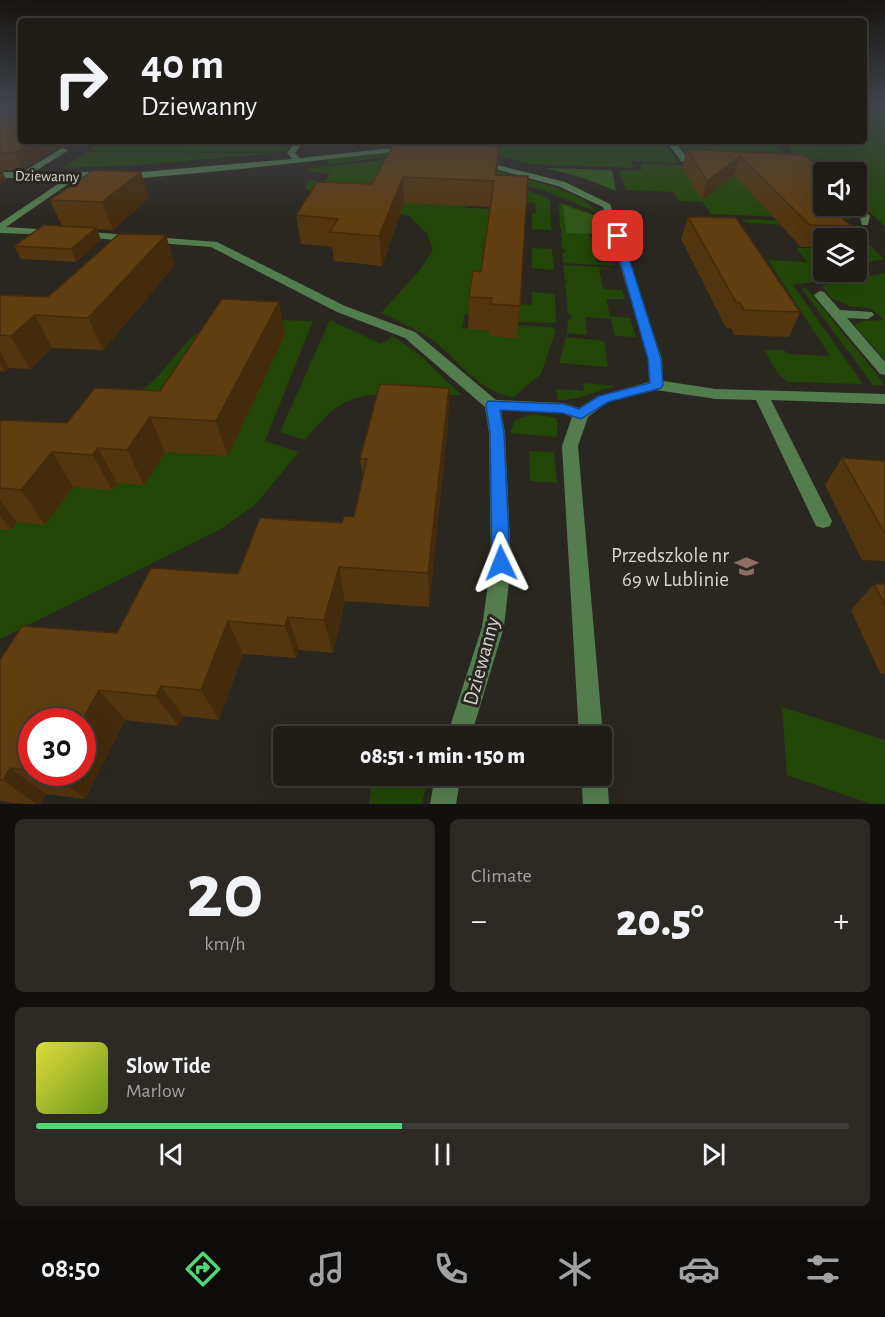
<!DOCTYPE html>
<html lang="en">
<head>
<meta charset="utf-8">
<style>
	:root { --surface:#201d18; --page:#2d2a25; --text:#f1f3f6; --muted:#a2a2a2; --line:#3d3b37; --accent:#53d673 }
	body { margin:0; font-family:"Alegreya Sans",sans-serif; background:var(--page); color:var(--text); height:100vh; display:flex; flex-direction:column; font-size:22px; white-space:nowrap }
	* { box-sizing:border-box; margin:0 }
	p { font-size:20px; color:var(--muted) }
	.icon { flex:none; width:33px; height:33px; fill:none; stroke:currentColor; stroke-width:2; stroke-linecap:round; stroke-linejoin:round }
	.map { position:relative; height:804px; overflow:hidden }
	.details { display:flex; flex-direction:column; gap:15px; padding:15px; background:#12100d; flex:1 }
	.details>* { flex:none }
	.hud { position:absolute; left:18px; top:18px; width:849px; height:126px; border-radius:6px; box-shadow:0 6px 24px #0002,0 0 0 2px var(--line); background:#201d18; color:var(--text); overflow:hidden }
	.controls { position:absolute; left:813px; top:162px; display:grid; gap:12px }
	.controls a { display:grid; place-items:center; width:54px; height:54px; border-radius:6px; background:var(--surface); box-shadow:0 6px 24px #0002,0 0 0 2px var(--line); font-size:30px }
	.speed { position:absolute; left:18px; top:708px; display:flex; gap:12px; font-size:30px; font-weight:700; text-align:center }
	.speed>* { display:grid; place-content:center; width:78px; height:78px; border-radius:50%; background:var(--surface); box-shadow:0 6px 24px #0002,0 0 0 2px var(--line); line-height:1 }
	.speed .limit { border:9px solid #d22; background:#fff; color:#111 }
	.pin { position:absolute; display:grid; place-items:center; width:51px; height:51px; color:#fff; margin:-26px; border-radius:12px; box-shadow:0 3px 9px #0006 }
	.me { position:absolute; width:66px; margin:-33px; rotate:358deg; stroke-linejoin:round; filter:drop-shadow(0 0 4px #0008) }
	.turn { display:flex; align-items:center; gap:21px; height:126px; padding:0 24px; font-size:27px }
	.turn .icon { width:78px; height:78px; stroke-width:2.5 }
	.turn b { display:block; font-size:42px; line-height:51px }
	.big { font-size:45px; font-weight:800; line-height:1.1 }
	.details .tile { flex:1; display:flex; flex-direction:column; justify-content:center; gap:9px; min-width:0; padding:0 21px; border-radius:9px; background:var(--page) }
	.details .dial { align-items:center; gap:0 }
	.dial b { font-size:78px; line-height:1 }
	.song { display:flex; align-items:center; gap:18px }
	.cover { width:72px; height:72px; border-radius:9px; background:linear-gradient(135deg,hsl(60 70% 55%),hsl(80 70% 35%)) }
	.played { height:6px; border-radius:3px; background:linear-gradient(90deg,var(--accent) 45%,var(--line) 45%) }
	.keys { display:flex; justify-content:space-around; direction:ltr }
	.heat { display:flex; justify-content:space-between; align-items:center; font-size:33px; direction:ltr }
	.details .tiles { flex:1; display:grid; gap:15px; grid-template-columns:1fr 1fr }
	.tile:last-child { grid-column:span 2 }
	.trip { position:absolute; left:273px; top:726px; width:339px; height:60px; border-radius:6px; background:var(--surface); box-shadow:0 6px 24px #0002,0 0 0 2px var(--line); font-weight:800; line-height:60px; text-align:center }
	.dock { display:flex; height:96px; justify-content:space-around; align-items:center; background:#0d0c0a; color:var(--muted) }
	.dock .icon { width:42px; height:42px }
	.dock .selected { color:var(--accent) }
	.dock b { font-size:27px; color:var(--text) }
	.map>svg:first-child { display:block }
</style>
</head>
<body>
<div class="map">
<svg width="885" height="804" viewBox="0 0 885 804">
	<rect width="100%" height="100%" fill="#2a2720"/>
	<g fill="#224608">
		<polygon points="864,107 885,107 885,226 857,201 856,172 836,172 821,159 798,159 789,149 791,141 800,141 807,146 803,141 864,141"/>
		<polygon points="105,141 295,141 284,152 88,151"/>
		<polygon points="457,141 663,141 679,163 631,161 634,168 530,164 457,145"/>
		<polygon points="676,141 779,141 777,147 789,158 692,159"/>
		<polygon points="394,151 431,153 552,186 581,198 599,213 545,191 434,157 395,156 329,164 326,159"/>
		<polygon points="86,152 279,153 135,165 63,168"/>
		<path d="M398,158l69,50 25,1 -5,37 -17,68h-5l-3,14 28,2 28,-5 34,2 4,3 -15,44 -27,23c-35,-4 -57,-39 -83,-58 -16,-11 -33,-18 -50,-26l38,-42 14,-21 -6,-17 -16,-15 1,-1 -107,-28 4,-9 16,1 5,-8 -21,-1 -2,-3z"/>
		<polygon points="641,164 793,168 824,206 847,206 857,215 848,220 711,214 702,202 679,201 674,192 626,190 619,170 642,170"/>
		<polygon points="527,190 550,199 551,230 532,229 532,213 536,213 535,203 502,201"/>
		<polygon points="563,203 601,218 606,234 590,234 590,237 607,238 609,247 593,247 597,262 614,263 615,266 563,263 562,253 565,253 565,250 562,249 561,231 563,231 560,228 559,204"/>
		<polygon points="741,219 847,223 884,259 857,264 856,238 843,238 831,227 748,223"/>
		<polygon points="532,248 552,249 554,270 532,268"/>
		<polygon points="796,248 823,248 824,272 833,272 839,278 793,285 863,384 788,382 778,374 764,350 784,350 788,354 830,356 768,260 807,262"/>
		<polygon points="563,265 616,268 599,269 603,289 622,290 625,299 606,299 610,316 630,318 636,337 615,336 611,319 585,317 587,335 567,333 568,319 571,319 571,315 568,314 565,283 568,283 565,279"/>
		<polygon points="885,273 885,360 854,325 862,321 884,320 872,309 850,306 831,298 822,286"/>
		<polygon points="806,288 875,372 884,385 873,385 802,289"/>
		<polygon points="532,292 555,294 556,323 518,322 519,304 532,305"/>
		<path d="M231,319l82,2 -48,120 34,11 -44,53 -36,25 -219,109v-190c46,-18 97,-32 140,-58 36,-23 41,-63 91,-72z"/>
		<path d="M330,320l51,24 12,-8 28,20 40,39c-33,0 -86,-7 -115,7 -18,9 -29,24 -41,38l-25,-8z"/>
		<polygon points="566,337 604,341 608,367 559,363"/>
		<path d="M583,383l34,3c-19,4 -40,15 -59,14l-2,-11 28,2z"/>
		<polygon points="533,414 557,418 557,437 510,433 515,420"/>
		<polygon points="529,451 554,452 557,483 530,481"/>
		<polygon points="782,707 885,740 885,804 871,804 787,775"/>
		<polygon points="386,776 428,776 422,804 369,804 371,788"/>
	</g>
	<g fill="#305719">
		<polygon points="546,168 612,170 616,191 584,178"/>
		<polygon points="563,205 601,218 606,234 566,233"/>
	</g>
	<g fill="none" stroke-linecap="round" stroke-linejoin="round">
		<g fill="#547d4f" fill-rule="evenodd">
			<polygon points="21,110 21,114 0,123 0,119"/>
			<polygon points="296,141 304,141 295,153 300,158 410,146 414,148 410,150 241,169 142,178 77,178 6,227 54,230 58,231 58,235 0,233 0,223 67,178 0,178 0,172 23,172 62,148 69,150 34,172 142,172 292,159 287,153"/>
			<polygon points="666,141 674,141 687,157 707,163 703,165 681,161"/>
			<polygon points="477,160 565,182 610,204 662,359 663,381 716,389 885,394 885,404 771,400 832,521 830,526 823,528 816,526 756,400 716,399 656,390 608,402 588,417 578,446 603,736 602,740 602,736 579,736 562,446 572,417 562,413 501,410 505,433 511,563 504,627 471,736 447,736 482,627 491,563 489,433 485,407 405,338 337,312 211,247 78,237 73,234 78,231 217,242 345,306 415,332 496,400 563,403 579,408 598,396 649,382 648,359 603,207 558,186 477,164"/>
			<polygon points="857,204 870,216 868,225 862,225 860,217 849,206"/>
			<polygon points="820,291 824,292 840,310 872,312 874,315 868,319 847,318 885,362 885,375 880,374 816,298 814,295"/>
			<polygon points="602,766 607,776 609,804 583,804 581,776 602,776"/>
			<polygon points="435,776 461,776 456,804 430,804"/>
		</g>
	</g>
	<g fill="#53350f" fill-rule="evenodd">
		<polygon points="0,114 21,141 156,141 152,144 74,142 65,147 61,146 22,170 2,170 6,180 0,184"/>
		<polygon points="395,141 419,141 467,143 467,141 502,141 498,163 497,175 520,306 517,338 489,336 489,330 468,329 469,297 481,272 490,207 404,203 382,266 334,261 332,247 301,244 296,215 372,184"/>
		<polygon points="687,149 804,155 824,172 824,206 842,206 838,214 851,226 846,238 824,238 824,247 801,247 734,175 702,201 682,167"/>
		<polygon points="141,172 149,198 113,230 97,229 101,240 76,262 21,259 14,246 62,226 50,200"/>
		<polygon points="688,217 800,312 789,337 734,335 731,328 726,328 681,239"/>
		<polygon points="175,265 103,350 52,348 30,369 9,368 5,372 0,371 0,295 48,297"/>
		<polygon points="285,334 228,456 165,452 144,485 117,483 112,490 73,487 45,525 17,522 11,530 0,529 0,420 67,423 160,391"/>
		<path d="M449,388l-1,34 -19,185 -84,-6 -12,52 -34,-3 -3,8 -53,-4 -24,66 -36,-4 -5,10 -53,-6 -40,79 -39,-5 -6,10h-16l-24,-3v-141l117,-27 237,-116 9,-37 -3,-21zM32,722l50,50h-50z"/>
		<polygon points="842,458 885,461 885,561 862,560 825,485"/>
		<polygon points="874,584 885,584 885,674 880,673 851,610"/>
	</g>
	<g fill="#442b0c">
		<polygon points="35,141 59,141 61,146 22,170 15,153"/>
		<polygon points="63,141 74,141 74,142 65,147"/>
		<polygon points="501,141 502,141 498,163 499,148"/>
		<polygon points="499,147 497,172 494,201 495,175"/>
		<polygon points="740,156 734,175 702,201 707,181"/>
		<polygon points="0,167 6,180 0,184"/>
		<polygon points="141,172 149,198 113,230 102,202"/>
		<polygon points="403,177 404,203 382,266 379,236"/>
		<polygon points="96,228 101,240 76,262 71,249"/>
		<polygon points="166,235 175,265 103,350 88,318"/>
		<polygon points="279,302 285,334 228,456 216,421"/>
		<polygon points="35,315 52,348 30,369 11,336"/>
		<polygon points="0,352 9,368 5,372 0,363"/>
		<polygon points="449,388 448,422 429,607 428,573"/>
		<polygon points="150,417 165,452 144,485 127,450"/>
		<polygon points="98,448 117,483 112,490 93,455"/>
		<polygon points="52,452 73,487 45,525 21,490"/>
		<polygon points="0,500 17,522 11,530 0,515"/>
		<polygon points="339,567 345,601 333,653 324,620"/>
		<polygon points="288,617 299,650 296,658 285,626"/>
		<polygon points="228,621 243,654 219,720 201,690"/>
		<polygon points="161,686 183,716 178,726 156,696"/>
		<polygon points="99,690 125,720 85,799 53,773 82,772 82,722 81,722"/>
		<polygon points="10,768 46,794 40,804 36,804 3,780"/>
	</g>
	<g fill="#613e11" stroke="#442b0c" stroke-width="1.5">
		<polygon points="0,114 21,115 21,141 35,141 15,153 0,153"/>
		<polygon points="395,141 467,143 467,141 472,141 499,147 495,175 528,176 520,306 491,304 492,298 469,297 473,271 481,272 494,181 403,177 379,236 330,232 338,219 296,215 317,182 372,184"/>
		<polygon points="472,141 501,141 499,148"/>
		<polygon points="687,149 804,155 826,172 824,172 824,195 819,194 824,199 824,206 830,206 851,226 810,225 740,156 707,181"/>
		<polygon points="94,170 141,172 102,202 50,200"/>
		<polygon points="688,217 736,218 800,312 744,310 740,303 736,302"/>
		<polygon points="44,225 96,228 71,249 14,246"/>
		<polygon points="119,234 166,235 88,318 35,315 11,336 0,335 0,295 48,297"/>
		<polygon points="222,299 279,302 216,421 150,417 127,450 98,448 93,455 52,452 21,490 0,488 0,420 67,423 95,388 160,391"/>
		<polygon points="380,384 449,388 428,573 339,567 324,620 288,617 285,626 228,621 201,690 161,686 156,696 99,690 81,722 32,722 32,771 10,768 3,780 0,780 0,660 22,626 117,633 151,568 238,574 260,518 342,523 344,516 354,517 367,459 360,459"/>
		<polygon points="842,458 885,461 885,533 884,532"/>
		<polygon points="874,584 885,584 885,605"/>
	</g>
	<linearGradient id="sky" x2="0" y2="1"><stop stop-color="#171512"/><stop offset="0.49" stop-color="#44474e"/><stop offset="1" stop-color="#44474e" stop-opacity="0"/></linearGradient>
	<rect width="885" height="219" fill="url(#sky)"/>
	<polygon fill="#1a73e8" stroke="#114b97" stroke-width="1.5" points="618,233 622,236 661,359 663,385 661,388 608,402 581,419 563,413 500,410 504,433 510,563 507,568 501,570 495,568 492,563 490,433 486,405 488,401 563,404 579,409 599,396 650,383 648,359 613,236"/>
	<defs>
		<symbol id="school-bare" viewBox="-9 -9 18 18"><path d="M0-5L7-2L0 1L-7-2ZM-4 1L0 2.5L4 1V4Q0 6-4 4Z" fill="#8d6e63" stroke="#2a2720" stroke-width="2.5" paint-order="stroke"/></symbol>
	</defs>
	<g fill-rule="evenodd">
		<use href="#school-bare" x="730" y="550" width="33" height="33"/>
	</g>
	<g text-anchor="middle" stroke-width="6" stroke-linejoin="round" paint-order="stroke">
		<g font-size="15" fill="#d5d3ce" stroke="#2a2720">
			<text transform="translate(47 176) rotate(1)" y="5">Dziewanny</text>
		</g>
		<g font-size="21" fill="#d5d3ce" stroke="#2a2720" text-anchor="end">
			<text x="729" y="562">Przedszkole nr<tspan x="729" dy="24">69 w Lublinie</tspan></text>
		</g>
		<g font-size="21" fill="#d5d3ce" stroke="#2a2720">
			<text transform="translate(481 661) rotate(-75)" y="7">Dziewanny</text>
		</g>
	</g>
</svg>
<div class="controls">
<a><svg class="icon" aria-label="sound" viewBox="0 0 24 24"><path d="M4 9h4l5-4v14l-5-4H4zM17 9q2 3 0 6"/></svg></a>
<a><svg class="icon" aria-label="layers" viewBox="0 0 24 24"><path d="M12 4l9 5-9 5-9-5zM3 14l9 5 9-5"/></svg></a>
</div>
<div class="speed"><div class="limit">30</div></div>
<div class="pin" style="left:618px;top:236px;background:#d93025"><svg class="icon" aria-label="arrive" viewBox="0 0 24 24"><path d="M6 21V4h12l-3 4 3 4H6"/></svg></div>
<svg class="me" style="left:501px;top:563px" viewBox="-20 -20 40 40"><path d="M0-17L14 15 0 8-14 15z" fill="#1a73e8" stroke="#fff" stroke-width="4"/></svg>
<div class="trip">08:51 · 1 min · 150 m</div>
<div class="hud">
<div class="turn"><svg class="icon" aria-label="right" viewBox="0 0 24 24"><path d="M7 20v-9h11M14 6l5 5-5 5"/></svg><div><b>40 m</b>Dziewanny</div></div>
</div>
</div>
<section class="details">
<div class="tiles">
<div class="tile dial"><b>20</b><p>km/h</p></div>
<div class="tile"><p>Climate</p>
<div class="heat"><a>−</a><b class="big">20.5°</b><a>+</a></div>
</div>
<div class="tile">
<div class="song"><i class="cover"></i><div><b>Slow Tide</b><p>Marlow</p></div></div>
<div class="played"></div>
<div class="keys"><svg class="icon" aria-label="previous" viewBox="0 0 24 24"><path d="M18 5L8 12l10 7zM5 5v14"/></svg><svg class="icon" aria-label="pause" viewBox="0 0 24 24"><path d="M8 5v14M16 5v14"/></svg><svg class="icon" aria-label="next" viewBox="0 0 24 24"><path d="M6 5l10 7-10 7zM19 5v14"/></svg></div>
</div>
</div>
</section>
<nav class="dock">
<b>08:50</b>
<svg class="icon selected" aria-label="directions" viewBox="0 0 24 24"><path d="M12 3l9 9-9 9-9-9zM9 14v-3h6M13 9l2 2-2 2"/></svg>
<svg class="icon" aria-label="music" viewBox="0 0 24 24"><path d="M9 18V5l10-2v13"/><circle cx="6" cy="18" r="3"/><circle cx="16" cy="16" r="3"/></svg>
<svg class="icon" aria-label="phone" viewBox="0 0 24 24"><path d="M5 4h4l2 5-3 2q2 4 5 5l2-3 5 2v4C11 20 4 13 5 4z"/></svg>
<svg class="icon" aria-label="climate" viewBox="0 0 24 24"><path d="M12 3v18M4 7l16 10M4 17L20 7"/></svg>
<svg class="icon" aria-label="car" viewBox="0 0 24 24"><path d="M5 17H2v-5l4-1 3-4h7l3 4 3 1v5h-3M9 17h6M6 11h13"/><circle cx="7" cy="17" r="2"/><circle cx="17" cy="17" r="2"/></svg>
<svg class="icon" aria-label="filters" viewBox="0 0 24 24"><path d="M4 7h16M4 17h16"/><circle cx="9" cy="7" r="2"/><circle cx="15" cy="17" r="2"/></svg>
</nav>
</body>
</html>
